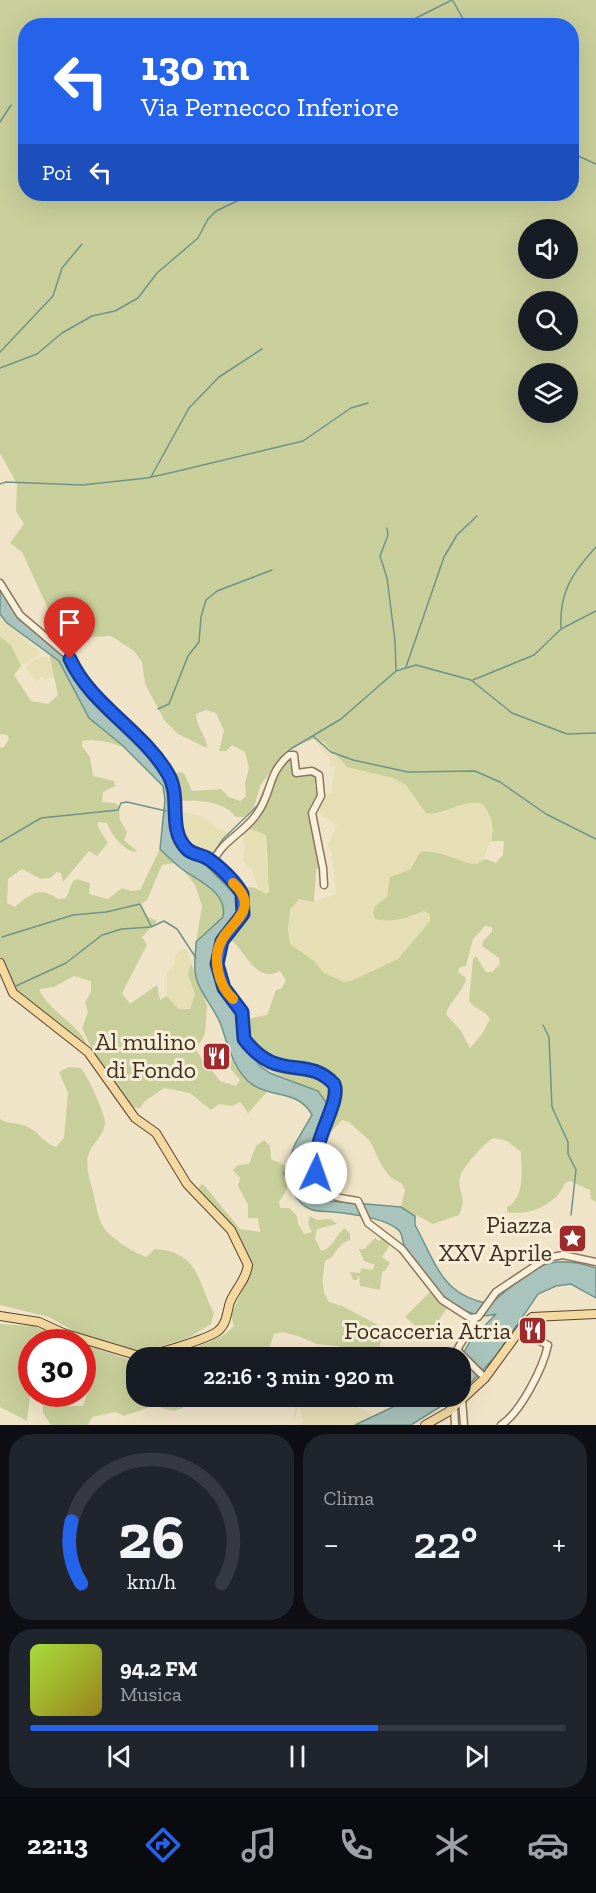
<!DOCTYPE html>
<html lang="it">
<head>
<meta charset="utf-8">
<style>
	:root { --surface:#171b24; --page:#20242c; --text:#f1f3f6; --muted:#9ea1a6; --line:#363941; --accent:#2563eb }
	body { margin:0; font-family:"Zilla Slab",serif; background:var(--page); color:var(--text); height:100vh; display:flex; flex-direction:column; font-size:22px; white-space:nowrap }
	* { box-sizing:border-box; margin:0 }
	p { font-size:20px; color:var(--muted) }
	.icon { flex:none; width:33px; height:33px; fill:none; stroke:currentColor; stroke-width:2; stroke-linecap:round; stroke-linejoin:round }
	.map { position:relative; height:1425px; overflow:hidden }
	.sheet { display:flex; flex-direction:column; gap:9px; padding:9px; background:#0d0f14; flex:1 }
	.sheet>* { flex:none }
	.hud { position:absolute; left:18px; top:18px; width:561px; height:183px; border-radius:24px; box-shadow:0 6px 24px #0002; background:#2563eb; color:#fff; overflow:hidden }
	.buttons { position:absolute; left:518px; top:219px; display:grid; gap:12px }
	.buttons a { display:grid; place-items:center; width:60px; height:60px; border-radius:50%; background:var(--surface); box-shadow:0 6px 24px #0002; font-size:30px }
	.speed { position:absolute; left:18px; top:1329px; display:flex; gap:12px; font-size:30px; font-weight:700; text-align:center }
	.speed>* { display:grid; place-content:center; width:78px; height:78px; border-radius:50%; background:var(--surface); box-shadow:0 6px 24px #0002; line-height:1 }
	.speed .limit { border:9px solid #d22; background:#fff; color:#111 }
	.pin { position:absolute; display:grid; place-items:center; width:51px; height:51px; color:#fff; margin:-62px -26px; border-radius:50% 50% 50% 0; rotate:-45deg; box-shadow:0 0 6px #0007 }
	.pin .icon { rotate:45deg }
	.me { position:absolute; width:66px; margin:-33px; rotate:3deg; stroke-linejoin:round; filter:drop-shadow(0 0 4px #0008) }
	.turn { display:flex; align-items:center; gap:21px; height:126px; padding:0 24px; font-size:27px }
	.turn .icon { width:78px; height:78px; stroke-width:2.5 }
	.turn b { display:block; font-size:42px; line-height:51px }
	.then { display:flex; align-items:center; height:57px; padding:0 24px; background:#0003; gap:12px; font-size:22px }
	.big { font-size:45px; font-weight:600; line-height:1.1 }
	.sheet .tile { flex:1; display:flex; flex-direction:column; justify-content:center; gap:9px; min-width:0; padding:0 21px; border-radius:24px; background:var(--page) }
	.sheet .dial { align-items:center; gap:0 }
	.dial svg { height:156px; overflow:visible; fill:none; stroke:var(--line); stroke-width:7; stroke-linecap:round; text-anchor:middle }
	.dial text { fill:var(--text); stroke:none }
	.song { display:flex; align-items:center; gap:18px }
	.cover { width:72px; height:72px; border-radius:9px; background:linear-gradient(135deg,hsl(80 70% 55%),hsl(50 70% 35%)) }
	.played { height:6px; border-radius:3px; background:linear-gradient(90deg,var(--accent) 65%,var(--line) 65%) }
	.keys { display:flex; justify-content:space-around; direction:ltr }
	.heat { display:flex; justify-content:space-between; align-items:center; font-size:33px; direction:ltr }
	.sheet .tiles { flex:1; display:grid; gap:9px; grid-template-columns:1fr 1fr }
	.tile:last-child { grid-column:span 2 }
	.trip { position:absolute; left:126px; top:1347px; width:345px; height:60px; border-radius:24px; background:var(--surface); box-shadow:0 6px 24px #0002; font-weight:600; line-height:60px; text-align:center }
	.tab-bar { display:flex; height:96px; justify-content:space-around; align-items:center; background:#090b0e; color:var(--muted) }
	.tab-bar .icon { width:42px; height:42px }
	.tab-bar .current { color:var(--accent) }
	.tab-bar b { font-size:27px; color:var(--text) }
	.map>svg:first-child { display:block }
</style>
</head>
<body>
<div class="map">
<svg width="596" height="1425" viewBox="0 0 596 1425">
	<rect width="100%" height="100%" fill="#f0e4c8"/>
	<g fill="#e6deb5">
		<polygon points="0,614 17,633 41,653 21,666 11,645 0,637"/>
		<polygon points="43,656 48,657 57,681 50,677 45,680 41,677 36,681 25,668 32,661"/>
		<polygon points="314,739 324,742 347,767 393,778 406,785 418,801 440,813 452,805 480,803 489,813 493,834 483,860 477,864 455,861 435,851 421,852 411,869 397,874 389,884 387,898 375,906 373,912 375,919 410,917 423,911 430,914 430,921 398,959 351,982 337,980 324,973 314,961 290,944 288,937 290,910 299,899 314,902 336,894 332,854 328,846 337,825 314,811 323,795 331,792 335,766 331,766 330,757 325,754"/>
		<polygon points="178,806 184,812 203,817 217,828 228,832 209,856 187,847 180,836"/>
		<polygon points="247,828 265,835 266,862 270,881 266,894 258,888 252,870 243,861 245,846 241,832"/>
		<polygon points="183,948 187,950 191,963 188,975 195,994 192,1007 178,1010 167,996 167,974 175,963 176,954"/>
		<polygon points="294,1397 346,1397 355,1406 375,1416 355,1425 300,1425 303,1422 299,1406 293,1425 295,1404 291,1401"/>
	</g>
	<g fill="#c9cf9b" fill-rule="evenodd">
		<path d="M0,0h596v1202l-5,-3 -1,-9 -20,-9 -5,2c-9,22 -35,33 -58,29v-5c19,-9 14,-38 14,-55l-14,-11 -13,-3c-8,3 -32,30 -34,39 -3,14 8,21 -1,38l-26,9 -32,-17 4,-17 -3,-6 -12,-7 -8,-11 -12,-25 -21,-19 -7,-2 -18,19 -3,-3 17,-45c0,-33 -57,-22 -78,-37 -7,-5 -12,-15 -16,-22l3,-13 20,-4 9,-25 5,-1 5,-9 -6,-9c-25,13 -33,-19 -50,-32 15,-17 27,-31 12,-50 8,-5 17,0 24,5l3,-3 -3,-56 -19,-7 6,-6 24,-55 15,-11 1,14 21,2 3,5 -3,9 5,3v8l-9,16 13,55 -7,1 -2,33 -15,-3 -9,11 -2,20 2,14 24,17 10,12 20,9 7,-1 47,-22 32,-38v-7l-7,-3c-15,7 -31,12 -48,8l-2,-7 2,-6 12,-9 3,-20 21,-8 9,-17c22,-3 36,11 57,12l8,-5 11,4 7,-8 1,-14h-13c4,-12 0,-31 -11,-38 -22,-2 -37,13 -54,10l-20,-28 -13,-7 -46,-11 -23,-25 -10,-3 -28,11 -26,36 -6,21 -10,10h-8c-13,-17 -39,-17 -59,-16l-3,-25 4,-4 6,1 8,18 29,-2 8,8 11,4 6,-5 -1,-13 4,-15 -4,-16 -13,-7 -6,6h-7l5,-20 -8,-18 -10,-3 -10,4c0,13 11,22 11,34l-29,-14 -13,-13 -20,-37 -3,-22 -8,-11 -23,-15 -22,1 -16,-3 -22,-19 -29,-63 -12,-9 14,-19 -8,-13 1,-27 -17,-31zM26,26h546v168h-546zM528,230h39v38h-39zM528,302h39v38h-39zM528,374h39v38h-39zM485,926l7,1v5l-9,9 -1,5 17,12 1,6 -8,8h-6l-10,-16 -3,3 -4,41c4,9 15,9 21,19l-8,15 -12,14 -9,-17 -15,-17c4,-14 18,-22 20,-36l-8,-6 2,-5 6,-1 7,-27z"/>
		<path d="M0,637l11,8 10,21 -7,9 17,26 17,3 10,-9 -9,-42 10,8 16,25 46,58v3c-8,-5 -30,-8 -39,-6v5l8,11 3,19 21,5 1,5 -12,6 -1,10 13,1 4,3 1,14 7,12 -3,8 13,11 -4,1c-13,-6 -21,-16 -26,-29l-9,-1v5l10,16 -11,13 -8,-5 -26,31 -2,-9 -4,-1 -7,6 -9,1 -19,-10 -14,10 -1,24 8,4c15,-14 25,-21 43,-8l8,-1 7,-17 4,-2 13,4 -1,11 19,5 14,-11 9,3 9,-1 20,-41 14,14 -12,2 -15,35 -6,4 7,13 9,4 -15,16 5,8 -25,48 8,11 27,-19 3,15 7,-4 11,13h12l5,-15 -7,-19 3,-12 16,42 -2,29 -9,15c6,13 16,20 24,32l16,5 4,-6 -10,-12 2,-11 18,27 17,8 -19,21 -8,-11 -8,4 -13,-2 -8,6 -21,-17 -26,-5 -19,13 -5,7 -8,-1 -35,-47 -15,-32 6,-16 -3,-9 6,-12v-10l-17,-5 -20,11 -15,2c8,21 45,40 47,55 -23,-16 -54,-33 -72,-56 -6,-9 -6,-21 -14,-29v-211l4,-1 5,-8 -2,-4 -7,-1z"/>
		<path d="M184,871c13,6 46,26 39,44 -1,5 -22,21 -27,27l6,-36 -7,-21z"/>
		<path d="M69,1067l12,1c6,7 24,45 24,55 -1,13 -14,21 -17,33 -2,11 1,22 4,32 3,10 4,22 8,32 6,17 30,30 46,37l9,-8c45,3 42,33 59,64l-3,11 -23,14 -47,14 -63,-19 -29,-16 -49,-12v-186c8,6 19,3 28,8 12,6 15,16 28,20l8,-9 4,-45 -9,-21z"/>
		<polygon points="267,1067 283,1073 317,1074 333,1086 327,1116 294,1081 263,1068"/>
		<path d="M264,1140l6,6 1,13 15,7 -2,7c6,14 3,17 -5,29l1,6h9l8,8 1,8 6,10 8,-2 -4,-8 2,-8 7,4 14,-1 6,5 -20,5 -2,9 6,13c12,-2 14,-16 24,-23l5,6v6c-9,3 -13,9 -18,17l-7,4c-2,15 -5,28 4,41l13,4 42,22 -5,22 -9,7 -33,-11 -20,-2 -19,-8 -16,-4 -8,2 -8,23 -92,1 50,-23 10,-9 -3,-11 20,-45c-1,-37 -41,-51 -52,-82l2,-4 3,1 36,44 20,3 -2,-14h-10v-13l-10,-19 2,-8 -7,-8 5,-5 11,-1 7,-18z"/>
		<polygon points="383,1236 391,1243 382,1257 390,1263 385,1271 382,1271 380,1290 360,1286 359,1275 357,1280 353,1280 350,1272 360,1273 362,1268 372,1270 375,1265 364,1261 359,1249 364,1249 375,1238 379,1241"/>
		<polygon points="431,1291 448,1307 436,1324 423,1332 405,1317"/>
		<polygon points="0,1324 33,1326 76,1342 32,1342 31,1388 27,1421 0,1407"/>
		<path d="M83,1344l53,18v34l59,1c-14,15 -21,17 -40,8l-31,11 -8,-4 -24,5 -4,8h-37l-8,-12v-8l8,-4 15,5h17l3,-8z"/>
	</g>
	<g fill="#a9c4bc" stroke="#6f938a" stroke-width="1.5">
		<path d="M0,590l20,30 49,39 7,16 72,76 15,20 8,12 4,51 8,19 24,13 29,30 2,13 -1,8 -19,25 -4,17 4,23 6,13 14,16 1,25 21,30 10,7 48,18 10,14 -1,11 -15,29 -4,29 9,17 13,10 71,6 14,9v9c22,40 26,70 75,79 40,-32 53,-54 106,-36v30l-25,-14 -15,2 -18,8 -42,62 -35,37v-35l9,-17 26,-27c-34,11 -78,-38 -91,-66 -4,-8 -1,-15 -9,-20 -16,-11 -44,-14 -63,-16 -6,-1 -17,0 -23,-3 -14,-6 -21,-23 -26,-36l11,-29 17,-29c-13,-25 -39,-17 -59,-30 -18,-11 -26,-42 -32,-60 -7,-19 -25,-35 -26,-55 -1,-9 1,-19 1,-28l27,-25c5,-25 -25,-36 -41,-48 -8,-6 -15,-13 -22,-20l5,-49 -2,-14 -42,-42 -32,-26 -30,-57 -52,-38 -7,-9z"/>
		<polygon points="414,1397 456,1397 411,1425 355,1425"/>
	</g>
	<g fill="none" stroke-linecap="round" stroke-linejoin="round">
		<g stroke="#6f938a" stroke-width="1.5">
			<polyline points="453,1 467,26"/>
			<polyline points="338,26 362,21 404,24 452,0"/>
			<polyline points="0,122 11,105"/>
			<polyline points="572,153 596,164"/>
			<polyline points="0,352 53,296 62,268 82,244"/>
			<polyline points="0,368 37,354 62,333 92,316 115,311 138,298 157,273 198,238 208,219 216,211 252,194"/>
			<polyline points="151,477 189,408 219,377 262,349"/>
			<polyline points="0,484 6,482 82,485 147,478 174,472 303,441 351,408 368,403"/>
			<polyline points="387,528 388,535 380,556 387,578 395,641 396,670"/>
			<path d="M561,628c-2,-35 11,-55 35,-81"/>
			<polyline points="406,667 444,557 457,535 477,516"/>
			<polyline points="473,680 534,655 561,629 596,611"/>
			<polyline points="158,709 169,704 188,656 199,642 201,617 206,600 217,591 272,570"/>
			<polyline points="313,736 331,752 353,760 408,772 475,771 500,782 546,814 596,839"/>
			<polyline points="272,772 276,764 289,750 341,719 396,671 416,665 471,680 512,713 567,734 596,733"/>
			<polyline points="0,842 41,818 118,810 121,803 127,802 166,811"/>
			<polyline points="210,858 223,839 258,805 268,782"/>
			<polyline points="2,937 73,915 106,912 140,904 151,926"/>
			<polyline points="16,986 66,963 102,935 122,929 151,927 164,921 177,929 196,958"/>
			<polyline points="543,1025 549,1037 552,1107 568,1142 568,1154 576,1170 571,1215"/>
		</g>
		<defs>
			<g id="minor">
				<path d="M0,583l20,32 47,40 16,25 75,79 15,24 5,53 9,14 20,8 35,36 1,20 -21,27 -5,23 7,24 18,24 2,27 22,22 27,8 22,1 19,14c12,26 -49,84 -3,111 9,4 19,4 27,6l10,22 34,26 40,51 28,18 8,-1 18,-25 51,-34 16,-3 33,7"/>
				<path d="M213,863c8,-22 31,-30 43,-48 17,-22 10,-40 33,-60h5l2,18 16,-2 7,4 2,21 -9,17 11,55 1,17"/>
				<polyline points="475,1319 457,1350 485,1378"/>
				<polyline points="462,1399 464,1425"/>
				<polyline points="454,1407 455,1425"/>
				<path d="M501,1425c20,-13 42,-57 47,-80l-19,-9 -8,-7"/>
			</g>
			<g id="major">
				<path d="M0,963l13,30 75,59 47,66 21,15 31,51 44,46 17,35c-2,15 -12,23 -18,37 -3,9 -3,22 -12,29 -11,8 -65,25 -79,25l-76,-23 -24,-11 -39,-6"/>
				<polyline points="425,1425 448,1412 485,1378 523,1326 532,1317 596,1314"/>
			</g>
		</defs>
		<use href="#minor" stroke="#8d765c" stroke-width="9"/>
		<use href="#major" stroke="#5b4430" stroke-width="10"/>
		<use href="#minor" stroke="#faf1dc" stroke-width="6"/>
		<use href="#major" stroke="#f3d9a0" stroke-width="8"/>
	</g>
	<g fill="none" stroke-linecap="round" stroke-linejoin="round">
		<defs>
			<path id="route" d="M70,659c21,46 73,72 98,115 14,23 -1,54 18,74 6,7 14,6 21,10 11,7 29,24 35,36l1,20 -21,27 -5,23 7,24 18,24 2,27c34,45 62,15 90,45 8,18 -24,58 -18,89"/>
		</defs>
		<use href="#route" stroke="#184099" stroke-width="15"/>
		<use href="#route" stroke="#2563eb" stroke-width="10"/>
		<path stroke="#f59e0b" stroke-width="10" d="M233,999c-15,-14 -22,-42 -10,-61 13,-20 36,-31 10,-55"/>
	</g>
	<defs>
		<symbol id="restaurant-square" viewBox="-11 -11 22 22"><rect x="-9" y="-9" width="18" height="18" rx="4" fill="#9e2a2b" stroke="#f7eed8"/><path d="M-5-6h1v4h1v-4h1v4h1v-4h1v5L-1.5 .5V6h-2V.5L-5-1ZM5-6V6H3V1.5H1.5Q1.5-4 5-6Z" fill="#fff"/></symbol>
		<symbol id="sight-square" viewBox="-11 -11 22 22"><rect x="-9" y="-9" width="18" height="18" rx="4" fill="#9e2a2b" stroke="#f7eed8"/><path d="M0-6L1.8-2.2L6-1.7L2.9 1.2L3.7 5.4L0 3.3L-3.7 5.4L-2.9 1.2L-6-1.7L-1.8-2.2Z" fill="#fff"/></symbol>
	</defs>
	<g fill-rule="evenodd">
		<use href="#restaurant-square" x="200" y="1040" width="33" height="33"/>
		<use href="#sight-square" x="556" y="1222" width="33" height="33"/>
		<use href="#restaurant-square" x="516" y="1314" width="33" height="33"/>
	</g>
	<g text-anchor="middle" stroke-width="6" stroke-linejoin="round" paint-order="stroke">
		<g font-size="24" fill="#3d2e20" stroke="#f7eed8" text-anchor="end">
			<text x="196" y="1050">Al mulino<tspan x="196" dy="28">di Fondo</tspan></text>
			<text x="552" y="1233">Piazza<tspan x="552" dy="28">XXV Aprile</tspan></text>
			<text x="511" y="1339">Focacceria Atria</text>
		</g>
	</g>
</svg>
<div class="buttons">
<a><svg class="icon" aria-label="sound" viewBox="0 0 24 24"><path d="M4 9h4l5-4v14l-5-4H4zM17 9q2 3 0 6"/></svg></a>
<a><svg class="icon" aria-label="search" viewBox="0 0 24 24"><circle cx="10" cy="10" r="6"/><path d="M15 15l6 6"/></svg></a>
<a><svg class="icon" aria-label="layers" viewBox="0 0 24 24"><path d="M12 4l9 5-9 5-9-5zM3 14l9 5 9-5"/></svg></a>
</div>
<div class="speed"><div class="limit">30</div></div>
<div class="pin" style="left:70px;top:659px;background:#d93025"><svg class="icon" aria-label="arrive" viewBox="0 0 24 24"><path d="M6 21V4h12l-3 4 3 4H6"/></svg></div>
<svg class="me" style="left:316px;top:1173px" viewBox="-20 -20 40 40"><circle r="19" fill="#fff"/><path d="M0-13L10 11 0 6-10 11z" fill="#2563eb"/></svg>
<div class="trip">22:16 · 3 min · 920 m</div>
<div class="hud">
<div class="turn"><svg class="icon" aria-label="left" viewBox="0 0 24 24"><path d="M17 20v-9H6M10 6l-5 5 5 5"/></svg><div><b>130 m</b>Via Pernecco Inferiore</div></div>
<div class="then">Poi<svg class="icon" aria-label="left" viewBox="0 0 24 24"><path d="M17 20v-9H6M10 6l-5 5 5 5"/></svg></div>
</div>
</div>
<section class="sheet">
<div class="tiles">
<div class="tile dial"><svg viewBox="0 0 100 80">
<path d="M14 69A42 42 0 1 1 86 69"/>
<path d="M14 69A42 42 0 0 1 9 37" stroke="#2563eb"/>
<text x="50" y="56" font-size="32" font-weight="700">26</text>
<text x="50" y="72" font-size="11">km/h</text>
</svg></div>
<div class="tile"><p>Clima</p>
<div class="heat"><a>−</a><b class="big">22°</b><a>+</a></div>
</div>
<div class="tile">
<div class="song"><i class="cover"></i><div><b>94.2 FM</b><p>Musica</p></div></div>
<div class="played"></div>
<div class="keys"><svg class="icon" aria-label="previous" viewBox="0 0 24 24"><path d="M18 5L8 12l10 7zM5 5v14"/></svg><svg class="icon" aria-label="pause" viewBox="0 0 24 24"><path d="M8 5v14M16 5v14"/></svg><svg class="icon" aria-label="next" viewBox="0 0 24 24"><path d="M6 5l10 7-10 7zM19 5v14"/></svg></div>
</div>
</div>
</section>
<nav class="tab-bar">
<b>22:13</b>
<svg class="icon current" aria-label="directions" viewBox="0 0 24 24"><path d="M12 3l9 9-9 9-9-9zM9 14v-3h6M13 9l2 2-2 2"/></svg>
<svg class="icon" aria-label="music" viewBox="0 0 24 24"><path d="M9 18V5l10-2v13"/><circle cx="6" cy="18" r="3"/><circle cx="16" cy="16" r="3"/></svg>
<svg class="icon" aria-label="phone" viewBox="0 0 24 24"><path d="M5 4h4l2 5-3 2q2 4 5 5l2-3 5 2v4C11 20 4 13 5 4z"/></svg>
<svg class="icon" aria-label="climate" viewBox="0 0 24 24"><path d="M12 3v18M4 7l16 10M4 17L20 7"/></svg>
<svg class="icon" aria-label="car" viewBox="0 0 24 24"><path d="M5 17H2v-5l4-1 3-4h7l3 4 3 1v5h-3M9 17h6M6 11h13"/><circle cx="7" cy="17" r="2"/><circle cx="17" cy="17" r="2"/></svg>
</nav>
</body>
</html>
